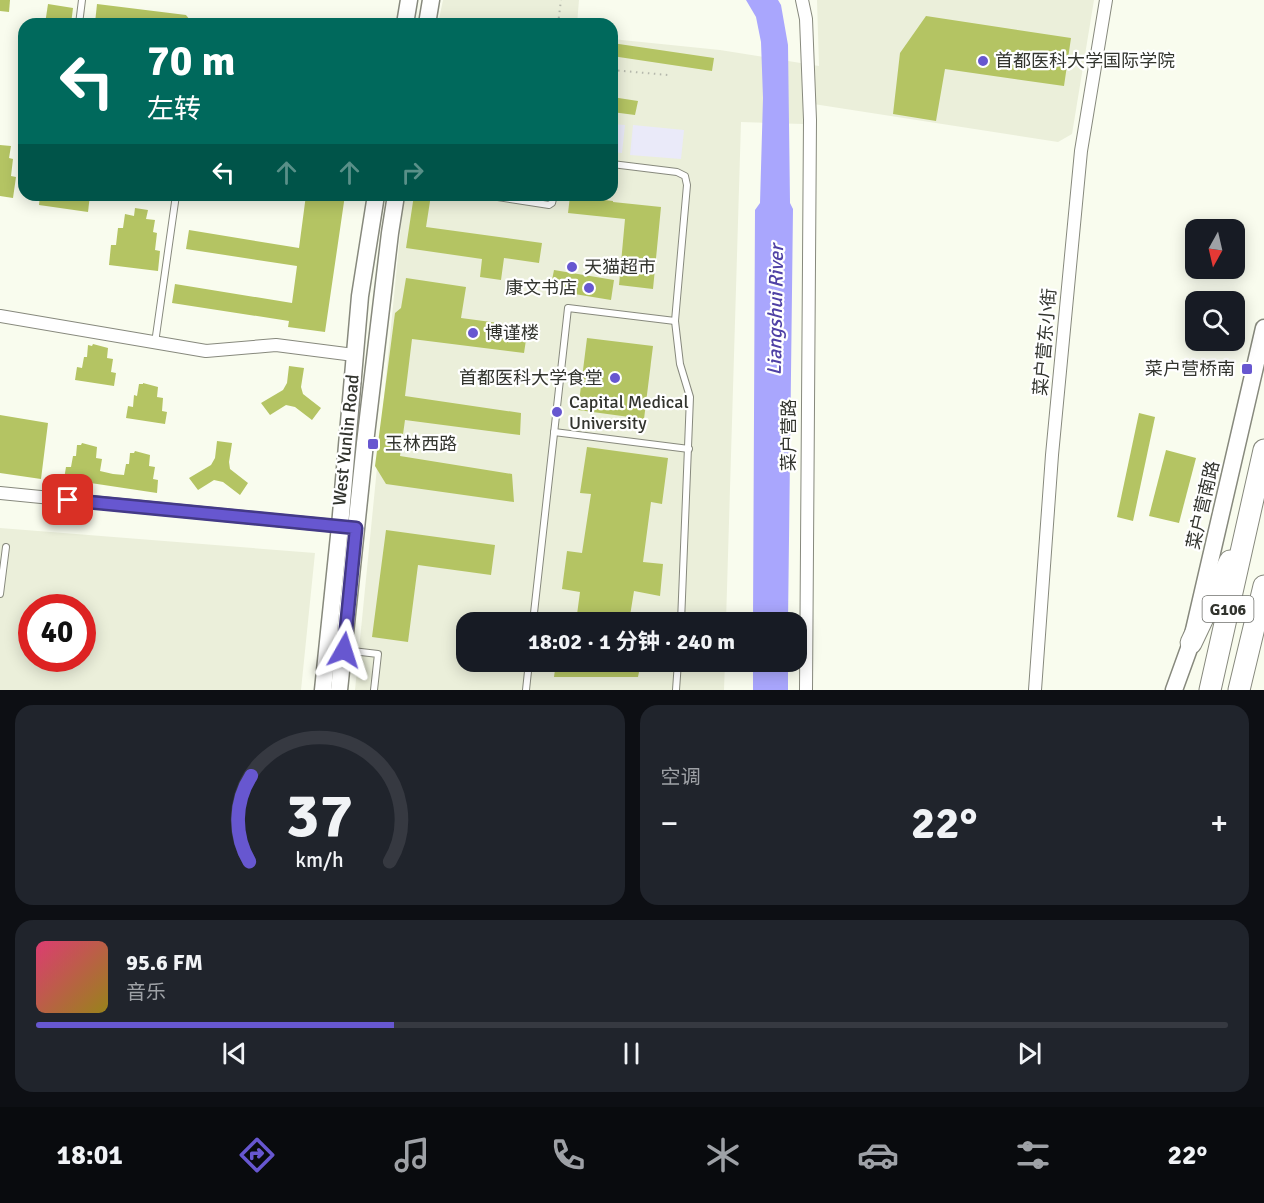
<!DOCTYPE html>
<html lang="zh">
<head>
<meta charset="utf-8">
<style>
	:root { --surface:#171b24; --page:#20242c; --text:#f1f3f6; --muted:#9ea1a6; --line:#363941; --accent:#6757d0 }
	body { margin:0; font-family:Signika,"Noto Sans SC",sans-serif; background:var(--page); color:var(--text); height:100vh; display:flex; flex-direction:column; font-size:22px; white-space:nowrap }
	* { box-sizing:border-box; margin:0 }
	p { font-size:20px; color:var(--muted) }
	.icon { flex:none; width:33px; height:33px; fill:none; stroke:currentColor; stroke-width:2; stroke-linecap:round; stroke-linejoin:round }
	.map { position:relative; height:690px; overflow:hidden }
	.details { display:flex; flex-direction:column; gap:15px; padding:15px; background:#0d0f14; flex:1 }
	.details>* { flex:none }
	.hud { position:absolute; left:18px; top:18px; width:600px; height:183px; border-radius:18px; box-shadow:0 3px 15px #0003; background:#00695c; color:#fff; overflow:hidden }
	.needle { width:39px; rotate:188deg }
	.buttons { position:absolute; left:1185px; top:219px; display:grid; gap:12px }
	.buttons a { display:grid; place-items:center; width:60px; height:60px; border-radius:12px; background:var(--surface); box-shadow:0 3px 15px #0003; font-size:30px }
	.speed { position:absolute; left:18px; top:594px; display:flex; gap:12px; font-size:30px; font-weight:700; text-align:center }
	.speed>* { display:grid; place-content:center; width:78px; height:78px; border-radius:50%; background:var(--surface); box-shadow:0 3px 15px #0003; line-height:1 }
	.speed .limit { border:9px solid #d22; background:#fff; color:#111 }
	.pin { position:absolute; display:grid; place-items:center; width:51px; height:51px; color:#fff; margin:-26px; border-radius:12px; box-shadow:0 3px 9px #0006 }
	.me { position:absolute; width:66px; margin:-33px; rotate:6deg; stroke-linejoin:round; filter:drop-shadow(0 0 4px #0008) }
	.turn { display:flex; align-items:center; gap:21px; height:126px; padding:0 30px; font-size:27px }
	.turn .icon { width:78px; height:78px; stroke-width:2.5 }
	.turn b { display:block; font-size:42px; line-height:51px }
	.lanes { display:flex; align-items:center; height:57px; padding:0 30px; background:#0003; justify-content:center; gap:30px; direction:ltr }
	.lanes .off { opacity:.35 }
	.big { font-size:45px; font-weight:700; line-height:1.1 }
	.details .card { flex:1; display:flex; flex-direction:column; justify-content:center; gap:9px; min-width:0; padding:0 21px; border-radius:18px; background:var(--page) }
	.details .dial { align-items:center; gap:0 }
	.dial svg { height:156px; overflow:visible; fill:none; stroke:var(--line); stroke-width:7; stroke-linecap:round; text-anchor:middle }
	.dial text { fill:var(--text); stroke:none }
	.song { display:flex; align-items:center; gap:18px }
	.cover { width:72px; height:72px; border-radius:9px; background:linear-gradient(135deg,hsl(340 70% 55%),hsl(50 70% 35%)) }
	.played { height:6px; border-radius:3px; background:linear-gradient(90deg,var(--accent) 30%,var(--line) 30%) }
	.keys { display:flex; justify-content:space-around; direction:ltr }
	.heat { display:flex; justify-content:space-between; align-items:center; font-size:33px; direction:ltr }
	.details .tiles { flex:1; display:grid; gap:15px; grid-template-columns:1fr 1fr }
	.card:last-child { grid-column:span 2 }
	.trip { position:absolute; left:456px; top:612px; width:351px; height:60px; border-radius:18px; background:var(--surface); box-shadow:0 3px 15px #0003; font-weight:700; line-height:60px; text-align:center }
	.menu { display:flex; height:96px; justify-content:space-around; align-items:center; background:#090b0e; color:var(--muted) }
	.menu .icon { width:42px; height:42px }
	.menu .selected { color:var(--accent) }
	.menu b { font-size:27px; color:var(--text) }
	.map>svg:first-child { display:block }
</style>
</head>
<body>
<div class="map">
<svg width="1264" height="690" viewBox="0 0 1264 690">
	<rect width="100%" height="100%" fill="#f9fcee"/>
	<g fill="#ebefda" fill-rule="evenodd">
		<polygon points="443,0 579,0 577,24 438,24"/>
		<polygon points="817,0 1094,0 1072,134 1058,142 807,103 803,124 741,122 726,622 466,622 466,662 725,662 724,690 355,690 404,195 612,195 612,39 720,50 819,66"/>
		<path d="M0,528l315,25 -14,137h-301zM32,608h50v50h-50z"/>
	</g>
	<g fill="#eaeaf9">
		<polygon points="612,124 625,125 622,153 612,152"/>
		<polygon points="633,125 684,130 681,159 630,155"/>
	</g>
	<g fill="#a9a6fd">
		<polygon points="746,0 778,0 781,5 788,45 790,203 793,209 788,622 753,622 755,210 760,203 763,98 761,42 756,17"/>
		<rect x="753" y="662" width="35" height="28"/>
	</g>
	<g fill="#b4c463">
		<polygon points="0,0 10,0 9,12 0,11"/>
		<polygon points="48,4 73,8 71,24 45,24"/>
		<polygon points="97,4 186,15 193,24 95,23"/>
		<polygon points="926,16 1071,38 1064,86 945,69 936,121 893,114 900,53"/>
		<polygon points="612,43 714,58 712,71 612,56"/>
		<polygon points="612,97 638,101 635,115 612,112"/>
		<polygon points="0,145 11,146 9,158 13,159 11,176 16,177 13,198 0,196"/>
		<polygon points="40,195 90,195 88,212 39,205"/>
		<polygon points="306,195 345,195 325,332 288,327 289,321 172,303 175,284 292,303 297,266 186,249 189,230 299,248"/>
		<polygon points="414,195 431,195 426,227 542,243 539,263 504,258 501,280 480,277 482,259 406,248"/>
		<polygon points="570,196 613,201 613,202 661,207 653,289 619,285 625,219 568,213"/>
		<polygon points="135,208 148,210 146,219 155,220 153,232 157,233 155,250 160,251 158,271 109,265 111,245 116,245 118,228 123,228 125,214 134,216"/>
		<polygon points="554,270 614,280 611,300 550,290"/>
		<polygon points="406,278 466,287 461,318 528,327 524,353 412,339 405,396 521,413 520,435 405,420 400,456 512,474 514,502 386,484 375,466 395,313 401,308"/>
		<polygon points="587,338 653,346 644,419 578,410"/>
		<polygon points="93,344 108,348 107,358 113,359 111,372 116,373 114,386 75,380 77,367 82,368 84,357 87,357 88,345 92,346"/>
		<polygon points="289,366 304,368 301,387 303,394 321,408 312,420 295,407 286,405 270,415 261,403 283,390 287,383"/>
		<polygon points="143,383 158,387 157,397 163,398 162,411 167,412 165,424 126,418 128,406 133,407 134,395 137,396 139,384 143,384"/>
		<polygon points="1139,413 1155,417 1133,521 1117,517"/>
		<polygon points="0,415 48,423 41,479 0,473"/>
		<polygon points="217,441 232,443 229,462 230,469 248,483 240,495 223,482 214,480 198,490 189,478 211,465 215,458"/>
		<polygon points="82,443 97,447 96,458 102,459 100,471 113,474 124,475 126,464 129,464 130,453 134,453 135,451 150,455 149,466 155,467 153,479 158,480 157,493 64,479 66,467 71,467 73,456 76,456 77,445 81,445"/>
		<polygon points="587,447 668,458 662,504 651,502 643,562 663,564 660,596 634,591 629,622 576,622 580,592 562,589 567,551 582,553 591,494 580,493"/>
		<polygon points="1166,450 1196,458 1179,523 1149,516"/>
		<polygon points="386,530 495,545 491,575 418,565 408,642 372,637"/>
		<polygon points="556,662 641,662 638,677 554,677"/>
	</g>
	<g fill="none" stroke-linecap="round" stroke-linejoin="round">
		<defs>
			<g id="service">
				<polyline points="79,24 82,0"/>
				<polyline points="612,164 677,172 685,176 687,185 675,321 680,364 690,397 681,622"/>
				<polyline points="485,195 549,205 552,203 554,195"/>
				<polyline points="155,343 176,195"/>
				<polyline points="554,432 689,449"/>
				<polyline points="0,594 6,547"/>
				<polyline points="533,622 568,308 675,321"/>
				<polyline points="344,650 378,654 374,690"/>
				<polyline points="526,690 529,662"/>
				<polyline points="676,690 678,662"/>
			</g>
			<g id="minor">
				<polyline points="802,0 806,19 810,120 806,690"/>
				<polyline points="0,316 206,351 276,345 354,355"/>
				<polyline points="0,493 346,527"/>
				<polyline points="1035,690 1052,455 1081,151 1106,0"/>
			</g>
			<g id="tertiary">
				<polyline points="405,24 409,0"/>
				<polyline points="427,24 431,0"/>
				<polyline points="323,690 340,526 360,296 376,195"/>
				<polyline points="339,690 365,443 390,233 396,195"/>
				<polyline points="1174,690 1191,643 1264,328"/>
			</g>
			<g id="trunk">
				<polyline points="1191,643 1230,561"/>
				<polyline points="1210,690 1264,450"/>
				<polyline points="1239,690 1264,586"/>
			</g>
		</defs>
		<use href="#service" stroke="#87897d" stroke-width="8"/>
		<use href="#minor" stroke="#87897d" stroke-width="14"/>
		<use href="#tertiary" stroke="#87897d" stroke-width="19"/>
		<use href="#trunk" stroke="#87897d" stroke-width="23"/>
		<g stroke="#b5b8ac" stroke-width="2" stroke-dasharray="1.5 4.5" stroke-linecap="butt">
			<polyline points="558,24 561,0"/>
			<polyline points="612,70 668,75"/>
		</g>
		<use href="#service" stroke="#fff" stroke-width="6"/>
		<use href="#minor" stroke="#fff" stroke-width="12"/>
		<use href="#tertiary" stroke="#fff" stroke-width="16"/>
		<use href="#trunk" stroke="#fff" stroke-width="21"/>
	</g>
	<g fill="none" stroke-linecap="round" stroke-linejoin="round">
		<defs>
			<polyline id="route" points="68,500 356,528 344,650"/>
		</defs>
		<use href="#route" stroke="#433987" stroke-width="15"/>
		<use href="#route" stroke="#6757d0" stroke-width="10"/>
	</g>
	<g fill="#6757d0" stroke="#fff" stroke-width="2">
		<circle cx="983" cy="61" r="6"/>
		<circle cx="572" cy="267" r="6"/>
		<circle cx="589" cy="288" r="6"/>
		<circle cx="473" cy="333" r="6"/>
		<rect x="1241" y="363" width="12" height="12" rx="3"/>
		<circle cx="615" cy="378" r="6"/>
		<circle cx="557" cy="412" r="6"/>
		<rect x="367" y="438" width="12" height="12" rx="3"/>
	</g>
	<g text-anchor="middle" stroke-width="4.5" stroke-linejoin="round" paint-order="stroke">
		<rect fill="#fff" stroke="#70716d" stroke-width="1.5" x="1202.5" y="596" width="51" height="26" rx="4.5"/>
		<g font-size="16" font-weight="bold" fill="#32342e">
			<text x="1228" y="615">G106</text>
		</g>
		<g font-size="18" fill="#32342e" stroke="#fff" text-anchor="start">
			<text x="995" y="67">首都医科大学国际学院</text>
			<text x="584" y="273">天猫超市</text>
			<text x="577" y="294" text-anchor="end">康文书店</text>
			<text x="485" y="339">博谨楼</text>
			<text x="1235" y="375" text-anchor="end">菜户营桥南</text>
			<text x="603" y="384" text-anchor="end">首都医科大学食堂</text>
			<text x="569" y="408">Capital Medical<tspan x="569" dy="21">University</tspan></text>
			<text x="385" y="450">玉林西路</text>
		</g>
		<g font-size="18" fill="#32342e" stroke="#fff">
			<text transform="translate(1045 342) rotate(-85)" y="6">菜户营东小街</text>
			<text transform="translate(789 435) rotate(-90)" y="6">菜户营路</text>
			<text transform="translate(346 440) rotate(-84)" y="6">West Yunlin Road</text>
			<text transform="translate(1203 505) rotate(-77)" y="6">菜户营南路</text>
		</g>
		<g font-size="20" font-style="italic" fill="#4f41a5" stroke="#fff">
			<text transform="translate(775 310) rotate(-89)" y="7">Liangshui River</text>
		</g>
	</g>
</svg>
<div class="buttons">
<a><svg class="needle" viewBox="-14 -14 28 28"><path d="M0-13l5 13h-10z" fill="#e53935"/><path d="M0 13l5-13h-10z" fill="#9ea1a6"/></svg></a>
<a><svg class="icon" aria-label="search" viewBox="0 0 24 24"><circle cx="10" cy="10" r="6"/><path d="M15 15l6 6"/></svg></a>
</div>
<div class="speed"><div class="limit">40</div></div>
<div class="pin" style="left:68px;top:500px;background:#d93025"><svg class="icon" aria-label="arrive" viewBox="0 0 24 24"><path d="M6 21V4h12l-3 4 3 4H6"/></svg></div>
<svg class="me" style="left:344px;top:650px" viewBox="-20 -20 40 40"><path d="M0-17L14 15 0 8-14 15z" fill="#6757d0" stroke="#fff" stroke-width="4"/></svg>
<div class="trip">18:02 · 1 分钟 · 240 m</div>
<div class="hud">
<div class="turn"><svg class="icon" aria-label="left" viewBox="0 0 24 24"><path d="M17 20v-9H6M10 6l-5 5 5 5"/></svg><div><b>70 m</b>左转</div></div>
<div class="lanes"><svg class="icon" aria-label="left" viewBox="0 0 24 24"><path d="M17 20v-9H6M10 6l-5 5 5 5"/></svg><svg class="icon off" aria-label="ahead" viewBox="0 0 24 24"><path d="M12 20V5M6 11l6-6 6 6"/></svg><svg class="icon off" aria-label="ahead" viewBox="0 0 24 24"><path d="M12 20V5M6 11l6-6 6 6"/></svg><svg class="icon off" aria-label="right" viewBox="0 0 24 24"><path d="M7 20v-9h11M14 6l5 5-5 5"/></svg></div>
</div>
</div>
<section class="details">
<div class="tiles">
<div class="card dial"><svg viewBox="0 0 100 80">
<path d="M14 69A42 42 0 1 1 86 69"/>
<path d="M14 69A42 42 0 0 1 15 25" stroke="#6757d0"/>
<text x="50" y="56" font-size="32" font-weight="700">37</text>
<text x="50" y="72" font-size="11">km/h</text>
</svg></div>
<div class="card"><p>空调</p>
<div class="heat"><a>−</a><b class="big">22°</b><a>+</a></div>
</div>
<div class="card">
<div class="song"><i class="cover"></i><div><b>95.6 FM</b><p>音乐</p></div></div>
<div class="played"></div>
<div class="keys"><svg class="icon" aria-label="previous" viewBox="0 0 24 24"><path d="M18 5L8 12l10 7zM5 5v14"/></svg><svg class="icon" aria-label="pause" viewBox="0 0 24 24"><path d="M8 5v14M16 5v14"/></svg><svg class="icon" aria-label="next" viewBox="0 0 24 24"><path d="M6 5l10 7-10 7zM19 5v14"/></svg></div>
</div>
</div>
</section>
<nav class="menu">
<b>18:01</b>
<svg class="icon selected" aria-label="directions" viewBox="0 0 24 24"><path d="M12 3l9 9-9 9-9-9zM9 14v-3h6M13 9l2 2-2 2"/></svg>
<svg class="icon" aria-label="music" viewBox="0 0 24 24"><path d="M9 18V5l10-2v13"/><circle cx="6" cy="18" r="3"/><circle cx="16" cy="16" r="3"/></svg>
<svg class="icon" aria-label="phone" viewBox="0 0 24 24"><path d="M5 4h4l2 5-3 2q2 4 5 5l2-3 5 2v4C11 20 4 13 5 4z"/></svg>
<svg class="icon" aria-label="climate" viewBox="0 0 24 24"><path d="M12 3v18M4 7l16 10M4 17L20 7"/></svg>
<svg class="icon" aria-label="car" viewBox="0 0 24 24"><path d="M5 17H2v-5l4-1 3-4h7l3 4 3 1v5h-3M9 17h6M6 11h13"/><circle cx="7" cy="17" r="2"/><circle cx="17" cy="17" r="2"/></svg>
<svg class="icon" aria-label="filters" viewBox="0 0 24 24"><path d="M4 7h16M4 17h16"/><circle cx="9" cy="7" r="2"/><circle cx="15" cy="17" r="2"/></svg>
<b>22°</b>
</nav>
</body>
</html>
